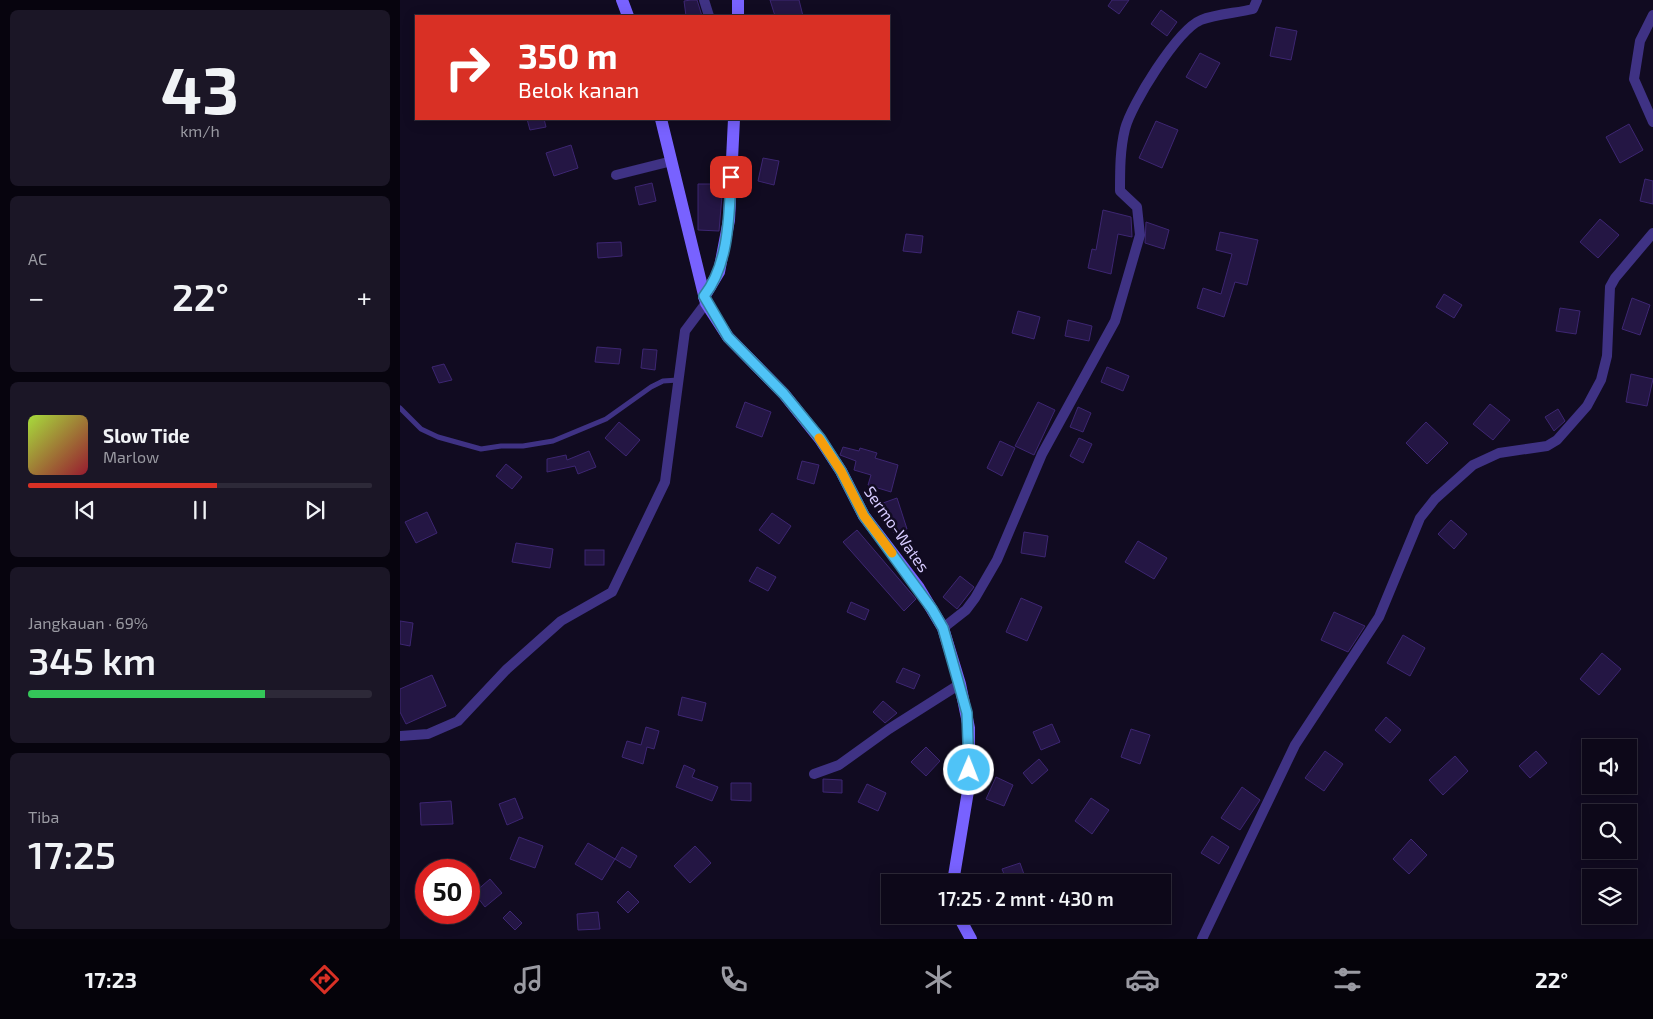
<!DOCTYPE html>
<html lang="id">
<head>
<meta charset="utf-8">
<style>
	:root { --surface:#0d0819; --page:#1b1626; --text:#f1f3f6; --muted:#9a9aa2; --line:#2d2938; --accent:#d93025 }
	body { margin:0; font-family:"Exo 2",sans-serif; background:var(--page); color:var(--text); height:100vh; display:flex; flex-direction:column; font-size:19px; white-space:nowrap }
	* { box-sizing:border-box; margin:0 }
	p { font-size:16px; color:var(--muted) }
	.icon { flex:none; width:28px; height:28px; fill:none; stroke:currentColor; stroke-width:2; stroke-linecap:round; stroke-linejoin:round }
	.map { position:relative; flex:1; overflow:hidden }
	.details { display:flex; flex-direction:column; gap:10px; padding:10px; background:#07040e; width:400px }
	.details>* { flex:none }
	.guide { position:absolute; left:15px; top:15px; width:475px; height:105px; border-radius:0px; box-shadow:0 2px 12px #0003,0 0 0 1px var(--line); background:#d93025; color:#fff; overflow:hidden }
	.fabs { position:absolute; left:1182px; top:739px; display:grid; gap:10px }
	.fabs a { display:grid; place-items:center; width:55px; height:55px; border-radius:0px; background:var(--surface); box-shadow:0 2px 12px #0003,0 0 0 1px var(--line); font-size:25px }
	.speed { position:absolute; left:15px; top:859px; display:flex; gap:10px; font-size:25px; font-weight:700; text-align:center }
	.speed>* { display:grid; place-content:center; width:65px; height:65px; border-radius:50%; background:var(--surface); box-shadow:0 2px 12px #0003,0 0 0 1px var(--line); line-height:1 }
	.speed .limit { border:8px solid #d22; background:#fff; color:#111 }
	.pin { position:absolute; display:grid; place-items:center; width:42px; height:42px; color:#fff; margin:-21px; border-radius:10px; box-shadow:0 2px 8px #0006 }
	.me { position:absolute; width:55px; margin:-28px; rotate:1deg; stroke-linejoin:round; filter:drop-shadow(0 0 4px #0008) }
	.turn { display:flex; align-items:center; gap:18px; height:105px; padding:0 20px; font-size:22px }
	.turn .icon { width:65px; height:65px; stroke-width:2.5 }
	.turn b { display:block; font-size:35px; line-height:42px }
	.big { font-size:38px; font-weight:600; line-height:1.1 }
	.details .card { flex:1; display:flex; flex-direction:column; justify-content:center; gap:8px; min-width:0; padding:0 18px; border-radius:8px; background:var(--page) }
	.details .dial { align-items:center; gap:0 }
	.dial b { font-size:65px; line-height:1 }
	.song { display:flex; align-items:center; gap:15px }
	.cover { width:60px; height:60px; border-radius:8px; background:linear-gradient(135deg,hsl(80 70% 55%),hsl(350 70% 35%)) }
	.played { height:5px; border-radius:2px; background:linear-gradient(90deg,var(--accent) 55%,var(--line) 55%) }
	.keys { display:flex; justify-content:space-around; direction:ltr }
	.heat { display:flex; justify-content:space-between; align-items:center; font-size:28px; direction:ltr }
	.charge { height:8px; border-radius:4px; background:linear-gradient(90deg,#34c759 69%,var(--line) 0) }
	.trip { position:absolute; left:481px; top:874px; width:290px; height:50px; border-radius:0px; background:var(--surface); box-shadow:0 2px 12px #0003,0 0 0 1px var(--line); font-weight:600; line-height:50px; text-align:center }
	.tabs { display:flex; height:80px; justify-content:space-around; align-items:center; background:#05030a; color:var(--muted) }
	.tabs .icon { width:35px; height:35px }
	.tabs .current { color:var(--accent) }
	.tabs b { font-size:22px; color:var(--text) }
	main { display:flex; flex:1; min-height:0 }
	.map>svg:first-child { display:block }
</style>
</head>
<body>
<main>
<section class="details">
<div class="card dial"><b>43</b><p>km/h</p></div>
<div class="card"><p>AC</p>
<div class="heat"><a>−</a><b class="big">22°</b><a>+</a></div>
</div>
<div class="card">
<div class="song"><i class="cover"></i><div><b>Slow Tide</b><p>Marlow</p></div></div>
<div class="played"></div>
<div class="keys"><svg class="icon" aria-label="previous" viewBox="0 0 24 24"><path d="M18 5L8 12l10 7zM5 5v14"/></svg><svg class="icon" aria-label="pause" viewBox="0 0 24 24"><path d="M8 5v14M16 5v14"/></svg><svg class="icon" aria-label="next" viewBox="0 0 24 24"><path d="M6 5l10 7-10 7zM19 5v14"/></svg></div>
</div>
<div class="card"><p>Jangkauan · 69%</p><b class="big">345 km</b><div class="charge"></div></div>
<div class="card"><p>Tiba</p><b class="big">17:25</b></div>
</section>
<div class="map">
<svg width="1253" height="939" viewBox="0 0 1253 939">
	<rect width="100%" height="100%" fill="#110b21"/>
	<g fill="#241644" stroke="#3d2672">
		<polygon points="291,0 297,0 302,16 286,16 284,1"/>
		<polygon points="370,0 399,0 403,16 375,16"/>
		<polygon points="712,0 729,0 719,14 708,6"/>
		<polygon points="761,10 777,22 767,36 751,24"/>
		<polygon points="876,27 897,31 891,60 870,56"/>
		<polygon points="800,53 820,63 806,88 786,77"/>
		<polygon points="127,119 144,119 146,127 130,130"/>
		<polygon points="756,121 778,130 762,168 739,158"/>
		<polygon points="1229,124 1243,150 1220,163 1206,137"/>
		<polygon points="171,145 178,168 154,176 146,153"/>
		<polygon points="363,158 379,161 374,185 358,181"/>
		<polygon points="1245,179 1253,181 1253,204 1240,201"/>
		<polygon points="252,183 256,201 239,205 235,187"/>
		<polygon points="298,184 323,184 319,231 298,230"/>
		<polygon points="703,210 731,217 732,237 718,234 711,274 688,268 692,249 696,250"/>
		<polygon points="1200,219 1219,235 1198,258 1180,242"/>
		<polygon points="746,222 769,230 764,249 745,243"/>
		<polygon points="820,232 858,240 847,285 835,282 824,317 797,308 803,288 821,294 832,254 816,250"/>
		<polygon points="506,234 523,236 521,253 503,251"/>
		<polygon points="221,242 222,256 198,258 197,243"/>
		<polygon points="1044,294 1062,305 1054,318 1036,307"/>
		<polygon points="1232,298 1250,305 1240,335 1222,329"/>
		<polygon points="1160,308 1180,311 1176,334 1156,331"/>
		<polygon points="618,311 640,317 634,339 612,333"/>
		<polygon points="668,320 692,326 689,341 665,336"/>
		<polygon points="197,347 221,349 219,364 195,362"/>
		<polygon points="243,349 257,350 255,370 241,368"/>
		<polygon points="44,364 52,380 39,383 32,367"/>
		<polygon points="707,367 729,376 723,391 701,382"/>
		<polygon points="1231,374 1253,379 1247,406 1226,402"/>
		<polygon points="345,402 371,412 362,437 336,427"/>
		<polygon points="638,402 655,410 634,455 615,446"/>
		<polygon points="1090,404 1110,420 1093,440 1073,424"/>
		<polygon points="678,407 691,413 683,432 670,427"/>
		<polygon points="1158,409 1165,421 1154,431 1145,417"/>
		<polygon points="219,422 240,440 226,456 205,438"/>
		<polygon points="1026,422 1048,443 1027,464 1006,443"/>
		<polygon points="679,438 692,444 683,463 670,456"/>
		<polygon points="600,441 615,448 602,476 587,468"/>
		<polygon points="443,447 459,451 460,448 477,453 475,458 498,465 491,492 468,485 471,475 454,470 456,461 440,455"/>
		<polygon points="189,451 196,467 178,474 175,466 147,472 147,459 166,455 167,460"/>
		<polygon points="402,461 419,465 414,484 397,479"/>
		<polygon points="106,464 122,477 112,489 96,476"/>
		<polygon points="497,498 507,529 494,533 483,503"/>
		<polygon points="27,512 37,533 16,543 5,522"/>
		<polygon points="372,513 391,526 379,544 359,530"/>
		<polygon points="1051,520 1067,534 1054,549 1038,534"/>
		<polygon points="457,530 516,599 504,611 443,542"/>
		<polygon points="624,532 648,536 645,557 621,553"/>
		<polygon points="738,541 767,558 754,579 725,562"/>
		<polygon points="116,543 153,549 150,568 112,562"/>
		<rect x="185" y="550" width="19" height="15"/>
		<polygon points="357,567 376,577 368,591 349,581"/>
		<polygon points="560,576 574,587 557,609 543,597"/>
		<polygon points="621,598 642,607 627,641 606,632"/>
		<polygon points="451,602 469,610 465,620 447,612"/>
		<polygon points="934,612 965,626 948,652 921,640"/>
		<polygon points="0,621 13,623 10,646 0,644"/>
		<polygon points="1003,635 1025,648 1010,676 987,663"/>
		<polygon points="1202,653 1221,669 1199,695 1180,679"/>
		<polygon points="503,668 520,675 514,689 496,682"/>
		<polygon points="32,675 46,706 6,724 0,712 0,689"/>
		<polygon points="282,697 306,703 302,721 278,715"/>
		<polygon points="483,701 497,713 485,723 473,712"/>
		<polygon points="986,717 1001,730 990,743 975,730"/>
		<polygon points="652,724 660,742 641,750 633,732"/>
		<polygon points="246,727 259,731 254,749 247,747 243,764 222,757 227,741 241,745"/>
		<polygon points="731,729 750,735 740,764 721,757"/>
		<polygon points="526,747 540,761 526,776 511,762"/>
		<polygon points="925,751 943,764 924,791 905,778"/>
		<polygon points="1136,751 1147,763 1130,778 1119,766"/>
		<polygon points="1055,756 1068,771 1043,795 1029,780"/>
		<polygon points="639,759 648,770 632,784 623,773"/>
		<polygon points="284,765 295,770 292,777 318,787 312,801 276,787"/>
		<polygon points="596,777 613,785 604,806 586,799"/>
		<polygon points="423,779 442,780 442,793 423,792"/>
		<polygon points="331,783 351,783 351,801 331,800"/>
		<polygon points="467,784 486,793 478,811 458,802"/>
		<polygon points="842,787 860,800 840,830 821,818"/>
		<polygon points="115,798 123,818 107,825 99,804"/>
		<polygon points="691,798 709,810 692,834 675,821"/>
		<polygon points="51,801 53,824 21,825 20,803"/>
		<polygon points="812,836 829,847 819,864 801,853"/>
		<polygon points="119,837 143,846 135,868 110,859"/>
		<polygon points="1011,839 1027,855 1009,874 993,859"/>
		<polygon points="188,843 215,859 202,880 175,864"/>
		<polygon points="295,846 311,863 290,883 274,866"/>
		<polygon points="222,847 237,856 230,868 215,859"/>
		<polygon points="620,863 626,880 607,882 602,869"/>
		<polygon points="90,879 102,893 85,907 74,893"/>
		<polygon points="228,891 239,902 228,913 217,902"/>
		<polygon points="110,911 122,923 115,930 103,918"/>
		<polygon points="198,912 200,929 178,930 177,914"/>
	</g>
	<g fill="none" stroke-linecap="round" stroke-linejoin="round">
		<polyline stroke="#3f3284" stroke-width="5" points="0,408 21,429 38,437 81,449 101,446 123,446 153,441 206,419 251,387 263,381 278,380"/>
		<g stroke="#3f3284" stroke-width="10">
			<polyline points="304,0 309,16"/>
			<polyline points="1253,15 1240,41 1234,79 1253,122"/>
			<polyline points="216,175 272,161"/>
			<path d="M543,628l23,-18 9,-12 22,-38 45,-106 73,-133 25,-86 -3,-28 -17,-16c0,-21 0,-42 5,-62 6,-24 52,-99 76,-109 15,-6 36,-7 52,-11l4,-9"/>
			<polyline points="0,736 28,734 58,721 107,669 161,621 212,592 265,482 285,331 306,303"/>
			<polyline points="414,774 439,765 489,729 560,684"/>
			<polyline points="802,939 895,745 979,617 1020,518 1035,499 1073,465 1099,453 1147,446 1157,440 1187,406 1201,380 1207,356 1210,287 1215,278 1253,233"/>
		</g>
		<g stroke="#7862ff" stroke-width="12">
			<polyline points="222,0 228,16"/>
			<polyline points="338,16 338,0"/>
			<polyline points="261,119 306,303 328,337 384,394 420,439 441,471 464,516 519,588 543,628 560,684 569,728 569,785 553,882"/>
			<polyline points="304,297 319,272 329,220 334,119"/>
			<polyline points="558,915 571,939"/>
		</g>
	</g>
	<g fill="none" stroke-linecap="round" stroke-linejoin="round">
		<defs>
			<path id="route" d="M331,177c-2,40 -2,87 -27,119l24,41 56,57 36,44 21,33 23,45 68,93 11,19 24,85 2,57"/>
		</defs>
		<use href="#route" stroke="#337fa1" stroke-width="12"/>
		<use href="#route" stroke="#4fc3f7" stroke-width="9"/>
		<polyline stroke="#f59e0b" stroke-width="9" points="419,438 441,471 464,516 492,553"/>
	</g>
	<g text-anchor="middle" stroke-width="5" stroke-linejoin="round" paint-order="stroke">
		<g font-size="16" fill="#d7cbff" stroke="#110b21">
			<text transform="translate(497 529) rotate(55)" y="6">Sermo-Wates</text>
		</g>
	</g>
</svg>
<div class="fabs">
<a><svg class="icon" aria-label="sound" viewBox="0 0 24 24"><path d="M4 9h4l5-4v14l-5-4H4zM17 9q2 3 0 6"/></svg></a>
<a><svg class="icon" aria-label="search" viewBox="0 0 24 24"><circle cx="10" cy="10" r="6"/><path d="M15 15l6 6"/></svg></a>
<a><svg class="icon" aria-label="layers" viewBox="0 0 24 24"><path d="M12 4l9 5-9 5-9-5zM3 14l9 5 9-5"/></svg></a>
</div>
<div class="speed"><div class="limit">50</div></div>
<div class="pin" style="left:331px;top:177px;background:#d93025"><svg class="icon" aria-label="arrive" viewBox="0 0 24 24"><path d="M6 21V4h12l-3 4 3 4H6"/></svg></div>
<svg class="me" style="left:569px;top:770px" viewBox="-20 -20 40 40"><circle r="17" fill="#4fc3f7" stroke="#fff" stroke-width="3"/><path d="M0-11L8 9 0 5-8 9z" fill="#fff"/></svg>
<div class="trip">17:25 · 2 mnt · 430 m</div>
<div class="guide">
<div class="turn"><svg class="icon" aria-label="right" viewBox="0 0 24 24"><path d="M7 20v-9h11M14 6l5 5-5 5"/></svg><div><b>350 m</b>Belok kanan</div></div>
</div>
</div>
</main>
<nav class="tabs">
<b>17:23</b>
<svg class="icon current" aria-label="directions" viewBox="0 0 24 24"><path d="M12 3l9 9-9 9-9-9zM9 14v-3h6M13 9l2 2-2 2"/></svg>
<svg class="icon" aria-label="music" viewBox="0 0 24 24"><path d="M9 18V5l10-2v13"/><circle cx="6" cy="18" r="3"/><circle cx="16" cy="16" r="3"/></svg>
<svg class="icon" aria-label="phone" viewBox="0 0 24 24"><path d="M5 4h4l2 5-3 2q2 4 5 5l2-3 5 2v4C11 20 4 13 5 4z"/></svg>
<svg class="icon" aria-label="climate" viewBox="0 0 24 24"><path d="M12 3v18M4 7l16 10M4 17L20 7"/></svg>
<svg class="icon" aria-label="car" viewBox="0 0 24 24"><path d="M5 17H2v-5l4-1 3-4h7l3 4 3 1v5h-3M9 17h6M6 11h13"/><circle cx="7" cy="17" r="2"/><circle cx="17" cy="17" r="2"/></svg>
<svg class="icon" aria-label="filters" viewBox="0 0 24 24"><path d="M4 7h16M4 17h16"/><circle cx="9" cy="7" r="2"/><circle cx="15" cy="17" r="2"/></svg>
<b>22°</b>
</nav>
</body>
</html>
